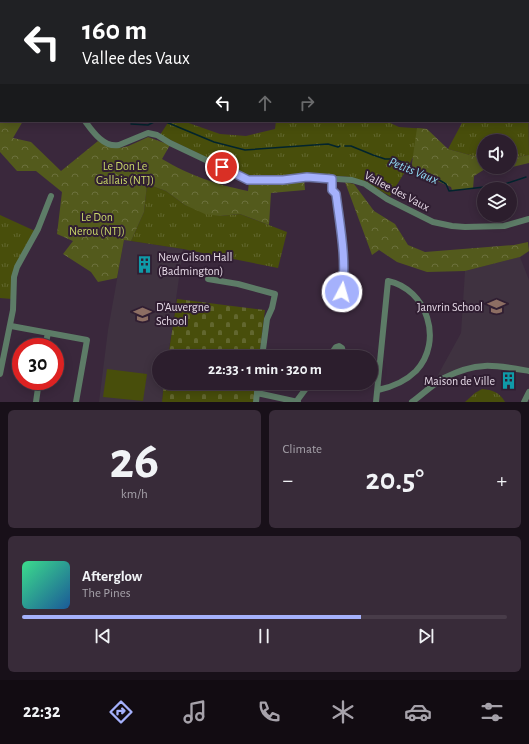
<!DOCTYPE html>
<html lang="en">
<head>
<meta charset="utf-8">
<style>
	:root { --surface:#2c1e2d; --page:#382b39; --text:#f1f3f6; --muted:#a6a2aa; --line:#483c49; --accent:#a5b1fc }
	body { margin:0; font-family:"Alegreya Sans",sans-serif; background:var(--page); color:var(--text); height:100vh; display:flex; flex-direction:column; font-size:15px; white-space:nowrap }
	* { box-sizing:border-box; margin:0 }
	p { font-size:13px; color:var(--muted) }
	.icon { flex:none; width:22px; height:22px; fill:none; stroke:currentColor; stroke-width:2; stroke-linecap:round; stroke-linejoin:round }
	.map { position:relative; height:402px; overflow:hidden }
	.sheet { display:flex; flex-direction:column; gap:8px; padding:8px; background:#181019; flex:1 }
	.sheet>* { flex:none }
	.hud { position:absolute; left:0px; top:0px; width:529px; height:122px; box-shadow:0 2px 10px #0003,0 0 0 1px var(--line); background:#202124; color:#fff; overflow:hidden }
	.controls { position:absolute; left:477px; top:134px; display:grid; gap:8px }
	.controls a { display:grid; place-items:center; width:40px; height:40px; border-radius:50%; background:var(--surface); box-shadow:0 2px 10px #0003,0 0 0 1px var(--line); font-size:20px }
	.speed { position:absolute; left:12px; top:338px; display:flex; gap:8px; font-size:20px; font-weight:700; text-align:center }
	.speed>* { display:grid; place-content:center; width:52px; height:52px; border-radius:50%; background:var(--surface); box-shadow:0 2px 10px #0003,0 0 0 1px var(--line); line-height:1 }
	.speed .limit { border:6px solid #d22; background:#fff; color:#111 }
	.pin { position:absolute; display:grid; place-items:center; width:34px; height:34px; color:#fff; margin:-17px; border:2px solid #fff; border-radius:50%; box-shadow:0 1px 4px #0007 }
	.me { position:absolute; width:44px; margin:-22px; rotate:6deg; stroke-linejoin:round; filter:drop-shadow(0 0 3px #0008) }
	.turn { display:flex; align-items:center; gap:14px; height:84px; padding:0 16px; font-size:18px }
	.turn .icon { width:52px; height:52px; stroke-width:2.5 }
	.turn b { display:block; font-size:28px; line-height:34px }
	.lanes { display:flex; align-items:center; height:38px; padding:0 16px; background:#0003; justify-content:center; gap:20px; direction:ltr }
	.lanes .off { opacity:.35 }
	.big { font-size:30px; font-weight:700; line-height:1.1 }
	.sheet .tile { flex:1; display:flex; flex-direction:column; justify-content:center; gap:6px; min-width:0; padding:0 14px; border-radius:6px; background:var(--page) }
	.sheet .dial { align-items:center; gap:0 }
	.dial b { font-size:52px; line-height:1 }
	.song { display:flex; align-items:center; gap:12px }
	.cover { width:48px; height:48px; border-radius:6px; background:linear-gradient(135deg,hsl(150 70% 55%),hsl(210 70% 35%)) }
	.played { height:4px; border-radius:2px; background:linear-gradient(90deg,var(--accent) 70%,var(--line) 70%) }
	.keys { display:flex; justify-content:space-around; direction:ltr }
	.heat { display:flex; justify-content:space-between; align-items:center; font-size:22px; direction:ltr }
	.sheet .tiles { flex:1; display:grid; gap:8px; grid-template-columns:1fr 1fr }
	.tile:last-child { grid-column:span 2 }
	.trip { position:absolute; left:152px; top:350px; width:226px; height:40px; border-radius:20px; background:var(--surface); box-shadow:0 2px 10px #0003,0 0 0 1px var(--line); font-weight:700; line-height:40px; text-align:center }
	.tab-bar { display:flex; height:64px; justify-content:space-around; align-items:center; background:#120c12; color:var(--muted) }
	.tab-bar .icon { width:28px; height:28px }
	.tab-bar .current { color:var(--accent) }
	.tab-bar b { font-size:18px; color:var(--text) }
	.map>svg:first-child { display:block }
</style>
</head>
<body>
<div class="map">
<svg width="529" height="402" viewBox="0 0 529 402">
	<defs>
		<pattern id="grass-tufts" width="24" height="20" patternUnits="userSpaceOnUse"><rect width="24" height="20" fill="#484e0b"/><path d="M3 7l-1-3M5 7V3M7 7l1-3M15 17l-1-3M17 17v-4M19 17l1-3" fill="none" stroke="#62672f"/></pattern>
		<pattern id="forest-crowns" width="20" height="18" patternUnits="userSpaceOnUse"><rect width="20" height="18" fill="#535a1c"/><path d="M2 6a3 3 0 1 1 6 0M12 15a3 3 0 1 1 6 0" fill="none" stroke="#6c713d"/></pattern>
		<pattern id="cemetery-stones" width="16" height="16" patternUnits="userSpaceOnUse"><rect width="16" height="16" fill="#484e0b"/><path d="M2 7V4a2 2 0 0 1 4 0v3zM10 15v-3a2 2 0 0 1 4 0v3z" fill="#62672f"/></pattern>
	</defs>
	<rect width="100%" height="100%" fill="#3a283c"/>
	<g fill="#3f3240">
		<polygon points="124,240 183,249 168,357 159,357 159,383 164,383 162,402 99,402 108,330"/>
		<polygon points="520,257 529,280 529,368 485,363 433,384 461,333 465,271"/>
	</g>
	<g fill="url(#grass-tufts)">
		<polygon points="528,82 529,155 510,158 510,141 484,141 484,159 448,149 463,121 528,121"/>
		<polygon points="169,121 183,121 220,134 246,136 275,129 276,121 386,121 399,127 427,129 408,167 390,196 365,182 351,177 330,175 248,177 160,135"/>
		<polygon points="147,184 166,191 185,205 220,216 240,214 287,232 278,268 183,249 131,241 144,212"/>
		<polygon points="0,215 35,231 16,265 12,299 0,298"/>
		<path d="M482,389c11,1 17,3 23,13h-40l10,-9z"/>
	</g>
	<g fill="url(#forest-crowns)">
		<path d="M0,62l1,59h22l-10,17 18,4 30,29 37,-30c23,12 28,6 50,-4l22,8 -8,14c29,17 53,25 86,32l1,-9 55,-3 1,11 -34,3 -2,32 -29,-11 -20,2 -15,-2 -20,-9 -19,-14 -19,-7 -3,28 -13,29 -7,-1 -7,38 -19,4 -7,-10 -28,-18 10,-13 -16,-7 5,-42 -26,-21h-19l-17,-19z"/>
		<polygon points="417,128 427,129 448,149 484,159 484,167 510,167 510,158 529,155 529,163 504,169 485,169 474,176 473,189 452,190 451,187 411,170"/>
		<polygon points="345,182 354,184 374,211 395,224 408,245 425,252 514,245 528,242 529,251 520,257 465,271 427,272 397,262 379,250 372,255"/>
	</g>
	<g fill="url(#cemetery-stones)">
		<polygon points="177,299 265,310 259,357 168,357"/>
		<polygon points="164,383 256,383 254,402 162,402"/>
	</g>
	<polygon fill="#484e0b" points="107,369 147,374 143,401 103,397"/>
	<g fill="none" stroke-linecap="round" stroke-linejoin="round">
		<g stroke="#02242e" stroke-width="1.5">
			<polyline points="0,55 1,55"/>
			<polyline points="166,122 214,142 245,150 328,144 338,147 340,146"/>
			<polyline points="131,124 148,125 156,121"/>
			<polyline points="345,146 351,146 373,155 385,159 394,159 405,163 419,174 429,174 446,184 449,191 502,185 526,177"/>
		</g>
		<g stroke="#5d7c67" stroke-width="6">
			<polyline points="0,59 1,59"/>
			<polyline points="528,62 529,61"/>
			<polyline points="528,70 529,70"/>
			<path d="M85,121c8,11 19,27 34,24l29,-12 9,2 13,8 78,37h35l24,-3 45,3 13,4 22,15 46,23 19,4 13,1 39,-1 25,-7"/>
			<polyline points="332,179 332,190 336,194 340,223 344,276 342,292"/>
			<polyline points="208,279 238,284 275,294 272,308 267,319 262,357"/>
			<polyline points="11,326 87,340 76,402"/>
			<polyline points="45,347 48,333"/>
			<polyline points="329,357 336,347 339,346 342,348 344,357"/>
			<polyline points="0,374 13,310 14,277 17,267 38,229 51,196"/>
			<polyline points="257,393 258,383"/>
			<polyline points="36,402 39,381"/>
			<polyline points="256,402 257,393 298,402"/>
			<polyline points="296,402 310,383"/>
			<path d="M376,402l12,-121c39,8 56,60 28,90 -11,11 -24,16 -38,19"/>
			<path d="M412,402c11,-8 21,-18 32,-24 33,-17 51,-13 85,-7"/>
			<polyline points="524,402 529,392"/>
		</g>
		<g stroke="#87c89d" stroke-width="7">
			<polyline points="439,0 439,1"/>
			<polyline points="528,80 529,80"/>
		</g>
	</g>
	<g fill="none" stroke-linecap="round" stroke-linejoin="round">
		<defs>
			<path id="route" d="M222,167l26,13h35l24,-3 25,2v11l4,4c4,32 11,66 6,98"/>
		</defs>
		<use href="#route" stroke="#6b73a4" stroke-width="10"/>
		<use href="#route" stroke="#a5b1fc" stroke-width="7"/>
	</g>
	<defs>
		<symbol id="building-bare" viewBox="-9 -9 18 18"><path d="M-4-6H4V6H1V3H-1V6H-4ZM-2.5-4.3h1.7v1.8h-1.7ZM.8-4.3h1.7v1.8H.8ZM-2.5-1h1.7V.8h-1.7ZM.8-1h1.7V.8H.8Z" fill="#0f9aa8" stroke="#301e32" stroke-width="2.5" paint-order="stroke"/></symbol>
		<symbol id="school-bare" viewBox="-9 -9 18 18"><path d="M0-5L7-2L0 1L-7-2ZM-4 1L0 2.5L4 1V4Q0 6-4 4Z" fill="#8d6e63" stroke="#301e32" stroke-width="2.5" paint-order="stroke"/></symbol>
	</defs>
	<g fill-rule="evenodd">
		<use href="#building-bare" x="132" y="252" width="25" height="25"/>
		<use href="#school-bare" x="484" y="294" width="25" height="25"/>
		<use href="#school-bare" x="130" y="302" width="25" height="25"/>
		<use href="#building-bare" x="496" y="368" width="25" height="25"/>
	</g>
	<g text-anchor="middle" stroke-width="4" stroke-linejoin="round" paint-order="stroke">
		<g font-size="12" fill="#c9d769" stroke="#301e32">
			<text x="125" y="170">Le Don Le<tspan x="125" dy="14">Gallais (NTJ)</tspan></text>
			<text x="97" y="221">Le Don<tspan x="97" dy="14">Nerou (NTJ)</tspan></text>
		</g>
		<g font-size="12" fill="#e5d9e6" stroke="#301e32">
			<text transform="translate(397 191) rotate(28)" y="4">Vallee des Vaux</text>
		</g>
		<g font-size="12" fill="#e5d9e6" stroke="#301e32" text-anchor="start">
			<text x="158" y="261">New Gilson Hall<tspan x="158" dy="14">(Badmington)</tspan></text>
			<text x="156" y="311">D'Auvergne<tspan x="156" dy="14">School</tspan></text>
			<text x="483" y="311" text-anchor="end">Janvrin School</text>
			<text x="495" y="385" text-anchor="end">Maison de Ville</text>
		</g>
		<g font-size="13" font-style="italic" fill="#91dbf4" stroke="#301e32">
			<text transform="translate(414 170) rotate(22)" y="5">Petits Vaux</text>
		</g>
	</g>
</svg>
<div class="controls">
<a><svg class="icon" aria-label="sound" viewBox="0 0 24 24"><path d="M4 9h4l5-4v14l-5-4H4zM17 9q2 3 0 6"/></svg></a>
<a><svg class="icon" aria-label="layers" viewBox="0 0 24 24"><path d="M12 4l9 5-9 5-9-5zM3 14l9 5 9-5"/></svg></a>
</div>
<div class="speed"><div class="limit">30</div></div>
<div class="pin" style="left:222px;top:167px;background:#d93025"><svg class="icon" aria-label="arrive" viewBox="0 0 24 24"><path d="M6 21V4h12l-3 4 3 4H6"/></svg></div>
<svg class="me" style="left:342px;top:292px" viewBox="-20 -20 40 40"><circle r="17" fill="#a5b1fc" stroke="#fff" stroke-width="3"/><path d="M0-11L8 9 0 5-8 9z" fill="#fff"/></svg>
<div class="trip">22:33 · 1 min · 320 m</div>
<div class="hud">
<div class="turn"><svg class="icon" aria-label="left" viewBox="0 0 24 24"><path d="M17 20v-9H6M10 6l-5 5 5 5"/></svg><div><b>160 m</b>Vallee des Vaux</div></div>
<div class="lanes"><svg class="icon" aria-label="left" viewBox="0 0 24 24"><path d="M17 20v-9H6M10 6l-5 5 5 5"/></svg><svg class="icon off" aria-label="ahead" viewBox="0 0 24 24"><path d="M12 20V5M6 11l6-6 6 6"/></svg><svg class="icon off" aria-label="right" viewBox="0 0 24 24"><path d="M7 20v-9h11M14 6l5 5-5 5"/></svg></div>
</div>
</div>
<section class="sheet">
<div class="tiles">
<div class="tile dial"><b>26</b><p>km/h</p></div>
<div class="tile"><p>Climate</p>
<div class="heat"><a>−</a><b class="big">20.5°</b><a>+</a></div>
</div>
<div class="tile">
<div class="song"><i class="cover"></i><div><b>Afterglow</b><p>The Pines</p></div></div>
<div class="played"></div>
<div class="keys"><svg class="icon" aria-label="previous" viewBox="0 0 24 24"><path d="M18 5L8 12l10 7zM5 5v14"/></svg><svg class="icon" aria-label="pause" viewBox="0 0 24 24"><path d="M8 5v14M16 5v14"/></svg><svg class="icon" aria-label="next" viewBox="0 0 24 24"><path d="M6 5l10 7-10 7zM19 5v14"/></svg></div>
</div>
</div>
</section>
<nav class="tab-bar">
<b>22:32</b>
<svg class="icon current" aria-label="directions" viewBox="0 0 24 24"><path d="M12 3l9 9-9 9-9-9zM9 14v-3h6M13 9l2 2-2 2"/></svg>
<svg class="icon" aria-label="music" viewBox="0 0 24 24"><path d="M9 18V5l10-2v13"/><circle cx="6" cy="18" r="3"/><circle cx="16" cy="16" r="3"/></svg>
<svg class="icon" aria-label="phone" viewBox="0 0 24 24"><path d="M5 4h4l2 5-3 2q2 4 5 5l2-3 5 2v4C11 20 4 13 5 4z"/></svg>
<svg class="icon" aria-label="climate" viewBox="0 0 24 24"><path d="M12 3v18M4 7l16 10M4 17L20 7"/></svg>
<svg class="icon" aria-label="car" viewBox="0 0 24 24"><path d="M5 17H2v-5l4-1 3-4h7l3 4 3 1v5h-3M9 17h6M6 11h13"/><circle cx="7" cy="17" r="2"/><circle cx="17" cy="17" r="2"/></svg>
<svg class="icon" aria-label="filters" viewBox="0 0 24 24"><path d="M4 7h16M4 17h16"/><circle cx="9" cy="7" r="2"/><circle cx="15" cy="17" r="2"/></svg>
</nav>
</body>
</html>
